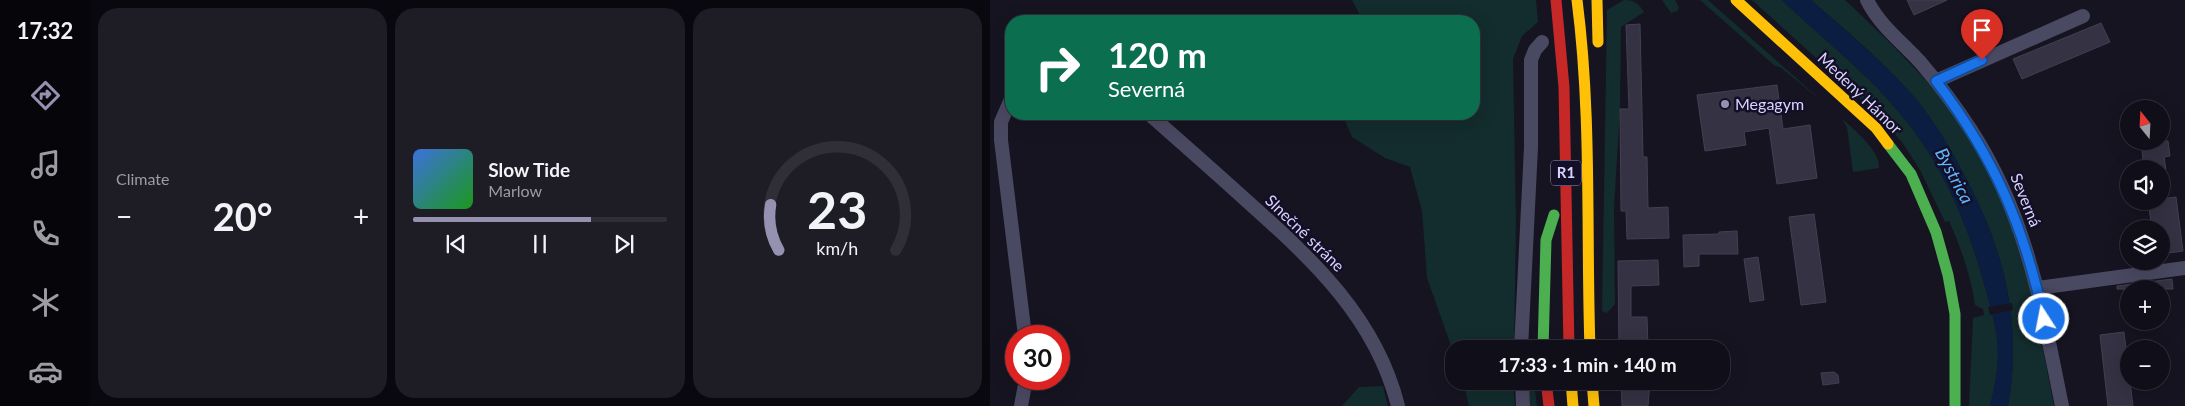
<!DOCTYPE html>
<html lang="en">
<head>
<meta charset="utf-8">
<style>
	:root { --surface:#100f19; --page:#1e1d26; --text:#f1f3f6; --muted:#9c9ca2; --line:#302f38; --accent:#9591b1 }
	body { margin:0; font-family:Lato,sans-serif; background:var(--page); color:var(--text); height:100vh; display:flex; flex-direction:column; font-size:19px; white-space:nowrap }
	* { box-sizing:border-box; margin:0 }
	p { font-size:16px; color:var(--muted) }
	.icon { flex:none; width:28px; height:28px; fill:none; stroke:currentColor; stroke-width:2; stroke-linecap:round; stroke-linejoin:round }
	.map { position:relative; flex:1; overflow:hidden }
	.panel { display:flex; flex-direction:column; gap:8px; padding:8px; background:#09080e; width:900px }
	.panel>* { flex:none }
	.top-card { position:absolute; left:15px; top:15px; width:475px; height:105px; border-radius:20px; box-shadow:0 5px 20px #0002,0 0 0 1px var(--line); background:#0b6e4f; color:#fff; overflow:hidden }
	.needle { width:32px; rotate:342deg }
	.buttons { position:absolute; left:1130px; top:100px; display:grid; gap:10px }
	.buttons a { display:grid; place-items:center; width:50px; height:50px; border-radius:50%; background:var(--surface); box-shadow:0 5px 20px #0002,0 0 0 1px var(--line); font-size:25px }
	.speed { position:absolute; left:15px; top:325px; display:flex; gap:10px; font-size:25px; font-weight:700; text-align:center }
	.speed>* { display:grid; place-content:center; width:65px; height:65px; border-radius:50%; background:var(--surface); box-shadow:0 5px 20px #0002,0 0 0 1px var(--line); line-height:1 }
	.speed .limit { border:8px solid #d22; background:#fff; color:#111 }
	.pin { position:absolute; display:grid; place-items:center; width:42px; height:42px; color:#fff; margin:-51px -21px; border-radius:50% 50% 50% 0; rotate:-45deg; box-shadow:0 0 5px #0007 }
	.pin .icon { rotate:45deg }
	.me { position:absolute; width:55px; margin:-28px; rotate:349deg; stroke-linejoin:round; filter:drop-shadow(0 0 4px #0008) }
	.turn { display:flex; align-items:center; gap:18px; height:105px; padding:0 20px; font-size:22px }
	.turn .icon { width:65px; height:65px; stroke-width:2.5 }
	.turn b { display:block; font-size:35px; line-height:42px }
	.big { font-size:38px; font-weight:700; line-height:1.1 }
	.panel .widget { flex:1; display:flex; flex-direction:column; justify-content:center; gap:8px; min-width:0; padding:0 18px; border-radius:20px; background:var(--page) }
	.panel .dial { align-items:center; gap:0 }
	.dial svg { height:130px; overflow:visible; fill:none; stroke:var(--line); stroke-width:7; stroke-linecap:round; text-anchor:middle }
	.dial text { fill:var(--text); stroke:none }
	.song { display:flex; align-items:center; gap:15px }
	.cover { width:60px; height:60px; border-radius:8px; background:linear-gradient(135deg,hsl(220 70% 55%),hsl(120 70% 35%)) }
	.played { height:5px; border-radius:2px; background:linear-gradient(90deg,var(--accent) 70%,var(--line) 70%) }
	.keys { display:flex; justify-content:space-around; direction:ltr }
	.heat { display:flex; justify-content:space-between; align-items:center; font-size:28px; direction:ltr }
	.panel .tiles { flex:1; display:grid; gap:8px; grid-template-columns:repeat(3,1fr) }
	.trip { position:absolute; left:455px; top:340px; width:285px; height:50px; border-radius:20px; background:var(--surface); box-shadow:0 5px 20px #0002,0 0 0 1px var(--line); font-weight:700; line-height:50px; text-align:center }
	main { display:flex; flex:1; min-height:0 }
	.tabs { display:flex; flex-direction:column; width:90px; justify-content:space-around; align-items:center; background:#06060a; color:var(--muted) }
	.tabs .icon { width:35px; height:35px }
	.tabs .active { color:var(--accent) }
	.tabs b { font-size:22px; color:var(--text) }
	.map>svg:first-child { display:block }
</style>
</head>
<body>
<main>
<nav class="tabs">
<b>17:32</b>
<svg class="icon active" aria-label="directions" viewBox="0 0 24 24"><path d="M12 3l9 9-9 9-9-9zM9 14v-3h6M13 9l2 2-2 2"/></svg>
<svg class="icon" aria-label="music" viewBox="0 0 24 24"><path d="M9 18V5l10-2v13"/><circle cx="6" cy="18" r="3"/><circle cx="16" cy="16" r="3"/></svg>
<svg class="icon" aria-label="phone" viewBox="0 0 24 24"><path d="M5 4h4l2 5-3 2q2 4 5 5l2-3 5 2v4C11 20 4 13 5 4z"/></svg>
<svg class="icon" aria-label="climate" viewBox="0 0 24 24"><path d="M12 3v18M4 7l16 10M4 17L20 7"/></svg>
<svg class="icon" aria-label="car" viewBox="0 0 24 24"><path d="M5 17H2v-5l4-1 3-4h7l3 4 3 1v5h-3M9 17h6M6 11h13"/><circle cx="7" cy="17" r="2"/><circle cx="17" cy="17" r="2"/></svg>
</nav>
<section class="panel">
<div class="tiles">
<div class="widget"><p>Climate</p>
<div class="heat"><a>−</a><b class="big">20°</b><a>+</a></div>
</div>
<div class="widget">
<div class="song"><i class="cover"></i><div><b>Slow Tide</b><p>Marlow</p></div></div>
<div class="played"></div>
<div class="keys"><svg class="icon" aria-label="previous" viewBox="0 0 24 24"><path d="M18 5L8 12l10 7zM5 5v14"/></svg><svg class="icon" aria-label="pause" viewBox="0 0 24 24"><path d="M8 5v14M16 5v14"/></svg><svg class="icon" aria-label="next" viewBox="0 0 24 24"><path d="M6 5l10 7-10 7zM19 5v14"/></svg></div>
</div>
<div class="widget dial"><svg viewBox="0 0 100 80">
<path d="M14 69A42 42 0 1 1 86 69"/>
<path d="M14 69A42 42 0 0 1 9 41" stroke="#9591b1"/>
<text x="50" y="56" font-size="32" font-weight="700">23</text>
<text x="50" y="72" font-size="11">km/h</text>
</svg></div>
</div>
</section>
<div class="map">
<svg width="1195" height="406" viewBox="0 0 1195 406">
	<rect width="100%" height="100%" fill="#161421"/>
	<g fill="#132c2d">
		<polygon points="362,0 546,0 548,22 532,36 523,59 526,224 524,349 464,349 464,354 437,278 432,211 420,167 395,158 362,137 352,114 484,114 484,21 369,21 370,15"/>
		<path d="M634,0c11,0 14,3 20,12l-23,15 -1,82 -6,100 1,95 -8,9 -5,-2 5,-301z"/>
		<polygon points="672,0 685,0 689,8 687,11 681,13"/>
		<polygon points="710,0 718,0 832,101 790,67 785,66"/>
		<path d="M762,0h30c36,35 77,66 110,104 47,52 75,116 93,183 6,21 12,42 13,63 0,19 -3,37 -8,56h-21l4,-88 11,-3 -1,-6 -8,-4c-4,-29 -14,-57 -26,-84l-4,1 -25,-52 -18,-28 -33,-36z"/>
		<path d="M821,0h34c49,46 112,105 143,166 38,74 50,159 66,240h-46c14,-79 -2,-150 -38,-220 -16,-31 -32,-60 -54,-87 -31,-36 -69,-68 -105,-99z"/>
		<path d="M852,119c12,10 39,33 37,49l-26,4 -6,-45z"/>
		<polygon points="473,381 523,381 525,406 479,406"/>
		<polygon points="544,383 547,406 540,406 539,389"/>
		<polygon points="393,386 398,406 352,406 369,387"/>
	</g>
	<path fill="#0b1e41" d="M792,0h29c36,32 74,63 105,99 22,27 38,56 54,87 36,71 52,141 38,220h-18c5,-19 8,-37 8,-56 -1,-21 -7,-42 -13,-63 -18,-67 -46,-131 -93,-183 -33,-38 -74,-69 -110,-104z"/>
	<polygon fill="#161421" points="1022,303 1023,310 1000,315 998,307"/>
	<g fill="#343243" stroke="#433f54">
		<polygon points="917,0 957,0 924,15"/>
		<polygon points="1111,23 1120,42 1032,79 1023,59"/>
		<polygon points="650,24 653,157 657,157 658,208 678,207 679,238 637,239 636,211 631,211 630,109 639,109 636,25"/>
		<polygon points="787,85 793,129 820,125 827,178 787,184 779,128 754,132 756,145 715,151 707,95"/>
		<polygon points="1151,141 1178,141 1180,156 1174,157 1176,169 1154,169"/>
		<polygon points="1186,197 1193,251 1171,254 1171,229 1162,229 1158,201 1171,201 1171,199"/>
		<polygon points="824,214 836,302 811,305 799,217"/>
		<polygon points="747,231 748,254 709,254 709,266 694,267 693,235 729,234 729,232"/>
		<polygon points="768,257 774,300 760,302 754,259"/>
		<polygon points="668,260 669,285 641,286 641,317 657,317 658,349 629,349 628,261"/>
		<polygon points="1182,279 1183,289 1127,289 1127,286"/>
		<polygon points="1134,332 1143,406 1118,406 1110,335"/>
		<polygon points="844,372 848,375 849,383 833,385 831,373"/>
		<polygon points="631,381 660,381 658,406 632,406"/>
	</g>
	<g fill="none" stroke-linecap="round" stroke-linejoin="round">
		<g stroke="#4a4962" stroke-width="14">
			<path d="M877,0c12,25 36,43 54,63 18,21 35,44 50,67 56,86 71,178 91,276"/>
			<polyline points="946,81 1093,16"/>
			<polyline points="21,99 11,122 11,140 35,336"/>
			<path d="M159,114c33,29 66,58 99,88 65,58 128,116 150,204"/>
			<polyline points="1048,288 1195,268"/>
			<polyline points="531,349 541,147 541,60 545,50 552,42"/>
			<polyline points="532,381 533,406"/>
			<polyline points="31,406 36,379"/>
		</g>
		<g stroke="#4caf50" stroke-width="11">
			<polyline points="898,144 921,174 946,232 958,275 965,314 965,406"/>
			<polyline points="553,349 556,240 564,215"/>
		</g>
		<g stroke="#ffc107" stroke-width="11">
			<path d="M587,0c15,116 9,232 13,349"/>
			<polyline points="607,0 608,42"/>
			<polyline points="746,0 886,128 898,144"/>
			<polyline points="581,381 583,406"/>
			<polyline points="602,381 604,406"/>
		</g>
		<g stroke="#c62828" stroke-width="11">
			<polyline points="566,0 574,87 579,349"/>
			<polyline points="556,381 559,406"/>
		</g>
	</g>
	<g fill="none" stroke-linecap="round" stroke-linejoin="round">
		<defs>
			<path id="route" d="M992,60l-46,21c58,76 88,145 108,238"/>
		</defs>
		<use href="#route" stroke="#114b97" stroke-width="12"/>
		<use href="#route" stroke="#1a73e8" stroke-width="9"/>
	</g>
	<circle fill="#9591b1" stroke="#130f26" stroke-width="2" cx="735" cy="104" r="5"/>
	<g text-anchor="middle" stroke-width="5" stroke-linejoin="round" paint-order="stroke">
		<rect fill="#130f26" stroke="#9e99be" stroke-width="1" x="561" y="160.5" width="30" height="25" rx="4"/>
		<g font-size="15" font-weight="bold" fill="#d9d4ff">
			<text x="576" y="178">R1</text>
		</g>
		<g font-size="16" fill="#d9d4ff" stroke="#130f26">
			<text transform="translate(870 93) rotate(44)" y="6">Medený Hámor</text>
			<text transform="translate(1036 200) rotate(68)" y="6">Severná</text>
			<text transform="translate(315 233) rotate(44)" y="6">Slnečné stráne</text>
		</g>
		<g font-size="16" fill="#d9d4ff" stroke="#130f26" text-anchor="start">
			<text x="745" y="110">Megagym</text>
		</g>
		<g font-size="18" font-style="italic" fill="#62b6ff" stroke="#130f26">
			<text transform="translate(964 176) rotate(62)" y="6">Bystrica</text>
		</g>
	</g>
</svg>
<div class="buttons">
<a><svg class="needle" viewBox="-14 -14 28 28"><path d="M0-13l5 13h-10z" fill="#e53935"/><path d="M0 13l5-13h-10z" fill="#9c9ca2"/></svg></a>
<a><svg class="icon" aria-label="sound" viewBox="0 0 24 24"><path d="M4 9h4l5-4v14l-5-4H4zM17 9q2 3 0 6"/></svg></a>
<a><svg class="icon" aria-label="layers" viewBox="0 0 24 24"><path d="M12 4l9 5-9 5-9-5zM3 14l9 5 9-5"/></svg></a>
<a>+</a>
<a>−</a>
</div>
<div class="speed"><div class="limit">30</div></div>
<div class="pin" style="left:992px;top:60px;background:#d93025"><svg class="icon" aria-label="arrive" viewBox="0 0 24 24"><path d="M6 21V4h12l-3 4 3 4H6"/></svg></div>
<svg class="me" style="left:1054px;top:319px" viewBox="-20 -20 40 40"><circle r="17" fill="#1a73e8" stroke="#fff" stroke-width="3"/><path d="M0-11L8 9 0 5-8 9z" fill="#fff"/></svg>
<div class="trip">17:33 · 1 min · 140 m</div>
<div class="top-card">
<div class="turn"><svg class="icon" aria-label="right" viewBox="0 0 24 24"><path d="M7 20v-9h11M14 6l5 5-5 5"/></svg><div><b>120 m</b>Severná</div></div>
</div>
</div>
</main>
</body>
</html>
